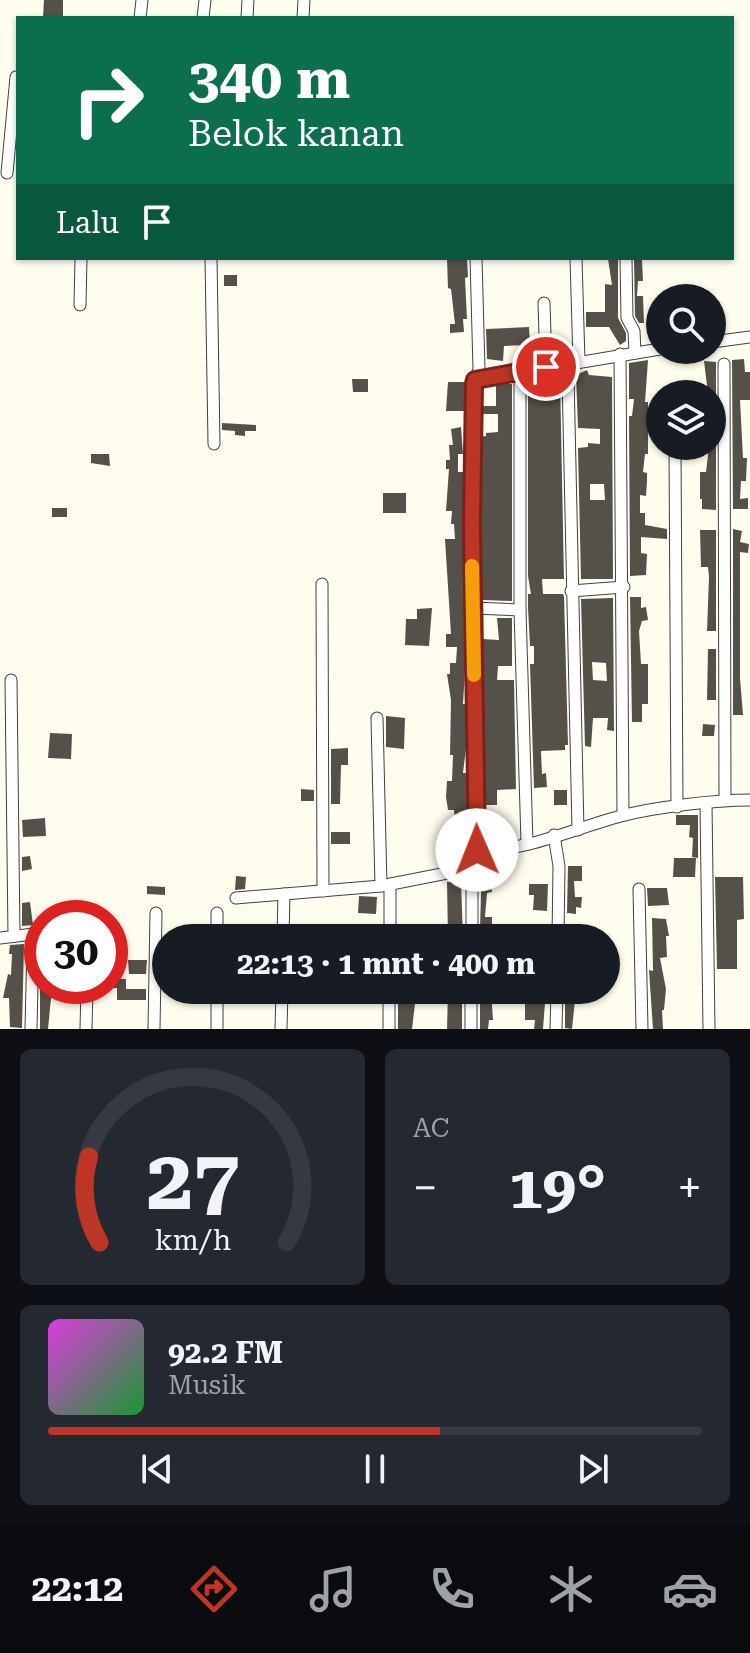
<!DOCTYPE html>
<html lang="id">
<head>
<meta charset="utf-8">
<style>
	:root { --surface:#171b24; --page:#242831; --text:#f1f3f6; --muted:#9ea1a6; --line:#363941; --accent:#bd3625 }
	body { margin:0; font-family:"Roboto Serif",serif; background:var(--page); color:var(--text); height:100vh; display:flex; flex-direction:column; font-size:30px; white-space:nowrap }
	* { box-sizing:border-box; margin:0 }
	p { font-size:26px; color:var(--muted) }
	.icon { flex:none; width:44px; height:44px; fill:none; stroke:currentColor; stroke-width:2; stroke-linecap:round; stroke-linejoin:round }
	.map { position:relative; height:1029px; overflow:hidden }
	.side { display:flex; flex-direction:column; gap:20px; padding:20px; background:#0d0f14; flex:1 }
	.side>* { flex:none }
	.hud { position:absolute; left:16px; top:16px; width:718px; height:244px; border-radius:0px; box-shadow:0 2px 6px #0004; background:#0b6e4f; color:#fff; overflow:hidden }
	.buttons { position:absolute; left:646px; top:284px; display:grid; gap:16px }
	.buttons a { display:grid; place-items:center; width:80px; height:80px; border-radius:50%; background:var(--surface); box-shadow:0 2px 6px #0004; font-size:40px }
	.speed { position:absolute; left:24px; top:900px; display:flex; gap:16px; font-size:40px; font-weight:700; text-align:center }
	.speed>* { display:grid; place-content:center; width:104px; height:104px; border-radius:50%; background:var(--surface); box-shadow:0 2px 6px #0004; line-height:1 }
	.speed .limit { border:12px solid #d22; background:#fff; color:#111 }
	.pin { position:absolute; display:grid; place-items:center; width:68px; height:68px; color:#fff; margin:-34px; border:4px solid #fff; border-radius:50%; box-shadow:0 2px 8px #0007 }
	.me { position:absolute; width:88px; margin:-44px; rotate:359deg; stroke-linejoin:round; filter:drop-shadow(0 0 6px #0008) }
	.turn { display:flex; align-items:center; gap:28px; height:168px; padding:0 40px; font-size:36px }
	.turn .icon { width:104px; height:104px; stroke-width:2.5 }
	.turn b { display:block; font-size:56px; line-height:68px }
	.then { display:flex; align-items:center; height:76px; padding:0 40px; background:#0003; gap:16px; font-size:30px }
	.big { font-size:60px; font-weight:700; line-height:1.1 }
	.side .widget { flex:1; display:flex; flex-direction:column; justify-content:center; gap:12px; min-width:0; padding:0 28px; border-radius:12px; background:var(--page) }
	.side .dial { align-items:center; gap:0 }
	.dial svg { height:208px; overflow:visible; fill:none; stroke:var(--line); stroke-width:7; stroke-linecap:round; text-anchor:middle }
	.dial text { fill:var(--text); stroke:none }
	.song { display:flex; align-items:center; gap:24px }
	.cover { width:96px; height:96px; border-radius:12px; background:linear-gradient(135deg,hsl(300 70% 55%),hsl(130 70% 35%)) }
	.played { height:8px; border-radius:4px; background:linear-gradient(90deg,var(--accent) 60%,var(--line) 60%) }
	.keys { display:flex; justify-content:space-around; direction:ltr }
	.heat { display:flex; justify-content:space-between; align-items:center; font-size:44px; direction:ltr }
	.side .tiles { flex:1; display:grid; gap:20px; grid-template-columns:1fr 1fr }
	.widget:last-child { grid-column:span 2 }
	.trip { position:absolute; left:152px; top:924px; width:468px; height:80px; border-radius:40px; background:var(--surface); box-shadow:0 2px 6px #0004; font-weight:700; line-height:80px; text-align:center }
	.tab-bar { display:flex; height:128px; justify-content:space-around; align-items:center; background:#090b0e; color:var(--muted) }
	.tab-bar .icon { width:56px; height:56px }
	.tab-bar .active { color:var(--accent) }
	.tab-bar b { font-size:36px; color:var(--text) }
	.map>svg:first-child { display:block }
</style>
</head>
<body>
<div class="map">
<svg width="750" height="1029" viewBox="0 0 750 1029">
	<rect width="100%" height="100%" fill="#fffeee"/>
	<g fill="#56504a" fill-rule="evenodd">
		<polygon points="44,0 63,0 63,17 43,17"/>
		<polygon points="467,258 468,277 465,278 467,319 463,319 464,332 450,333 450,324 455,324 451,289 448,288 447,259"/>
		<polygon points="618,258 618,318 626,333 626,341 620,345 609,327 586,327 586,312 605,312 605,284 612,285 608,259"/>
		<polygon points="634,260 642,260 643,281 638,281 637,296 643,296 644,323 639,323 635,316"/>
		<rect x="224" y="275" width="13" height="11"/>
		<polygon points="529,327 530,345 504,346 503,361 487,359 486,329"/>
		<polygon points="744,359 745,372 750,372 750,400 740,400 743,458 747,458 746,481 741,481 740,499 748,498 748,509 733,509 732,360"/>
		<polygon points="648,360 645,402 648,402 648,454 645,454 643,472 647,473 647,482 646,496 640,495 640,513 645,513 645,525 667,529 667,539 641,537 641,553 647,554 646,575 630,576 629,416 632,416 634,399 629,399 629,363"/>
		<polygon points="704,361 716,362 716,510 702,509 702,499 700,499 700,472 706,472 709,446 712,446 712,394 708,394"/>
		<path d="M587,370l2,5 23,2 1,202h-32l-3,-131 10,-1v-4l12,1v-15l-22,-1 -2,-53zM590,484h14l1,16h-15z"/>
		<polygon points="543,377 560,378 564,579 542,579 543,594 563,594 564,596 568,745 565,745 565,750 541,751 542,774 546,773 547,787 534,788 530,664 534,664 534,646 530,646 528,608 528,594 531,594 528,576 528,380"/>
		<polygon points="352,379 368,379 368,392 353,392"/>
		<polygon points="448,382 464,382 464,411 446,411"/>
		<polygon points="504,384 512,384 512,601 483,600 482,582 480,437 486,436 486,433 498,432 498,414 481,414 481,406 496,406 496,385"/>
		<polygon points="222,423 256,425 256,431 245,431 245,436 235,435 235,431 222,430"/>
		<polygon points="461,427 463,454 458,454 458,472 463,472 466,655 463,704 466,704 467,740 463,773 466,773 468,810 465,810 466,823 455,824 454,810 448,810 446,797 447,781 452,781 453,755 450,755 451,700 447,674 450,674 450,663 456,663 457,647 446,647 446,634 451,634 445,539 455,539 454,524 451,524 452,511 446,511 449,469 446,469 446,460 450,460 449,445 453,445 451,429"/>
		<polygon points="91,454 109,454 110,466 91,463"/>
		<rect x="383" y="493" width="23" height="20"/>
		<rect x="52" y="508" width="15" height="9"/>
		<polygon points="733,529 742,531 740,542 749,544 748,553 740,552 740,678 743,715 733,715"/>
		<polygon points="700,530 716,530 716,631 707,631 709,577 708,567 701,567"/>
		<polygon points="630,597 641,597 641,608 646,607 648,620 642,621 639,631 641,664 648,664 648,704 642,704 642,722 632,722"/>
		<path d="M613,598l1,133 -7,-1 1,-12h-15l-2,29 -6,-1 -4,-147zM592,662l14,1 1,18 -14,-1z"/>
		<polygon points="432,608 429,646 405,645 406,619 417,619 417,609"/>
		<polygon points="497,618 512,618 512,666 498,666 497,680 514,680 516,789 497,790 497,805 485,805 482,639 499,640"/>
		<polygon points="708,649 716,649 716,700 707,700"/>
		<polygon points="386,716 405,718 404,749 386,747"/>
		<polygon points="703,724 715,725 714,736 702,736"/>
		<polygon points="50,733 72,734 71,759 48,758"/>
		<polygon points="348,748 348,765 341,765 340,804 331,804 331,749"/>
		<polygon points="301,789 314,790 314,801 301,801"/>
		<rect x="554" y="790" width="13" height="15"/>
		<polygon points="676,815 698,815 698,858 692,857 693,838 689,837 690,825 676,825"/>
		<polygon points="45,818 46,836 23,837 22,820"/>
		<rect x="331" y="832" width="19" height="12"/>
		<polygon points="30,856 32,869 22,871 22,857"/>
		<polygon points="482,858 495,858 495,880 490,880 492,892 487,893 485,917 492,917 492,928 480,929"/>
		<polygon points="674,858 696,858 695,877 673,877"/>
		<polygon points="568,866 582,866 582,881 574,881 575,897 582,897 581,908 576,907 576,914 567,913"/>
		<polygon points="236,876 246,877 245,889 235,890"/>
		<polygon points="715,877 743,877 744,919 737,920 737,969 717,969"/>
		<polygon points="447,882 461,882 463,938 448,938"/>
		<polygon points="529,884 548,884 547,911 533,910 534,895 529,895"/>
		<polygon points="147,886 165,887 165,895 147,894"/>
		<polygon points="647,888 667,888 669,905 648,906"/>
		<polygon points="359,896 377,897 376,914 358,913"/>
		<polygon points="30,902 33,925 22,926 22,903"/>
		<polygon points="652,918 666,919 669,936 666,936 667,957 660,958 666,989 664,1010 662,1010 663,1029 653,1029 649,970 653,971"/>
		<rect x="526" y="924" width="20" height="14"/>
		<polygon points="567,924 585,926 584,938 567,936"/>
		<polygon points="24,944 22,1028 10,1027 9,998 3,998 8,974 11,975 12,954 9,954 10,945"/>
		<polygon points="128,960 147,960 146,974 129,974"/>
		<polygon points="110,978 126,979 126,989 146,989 146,1000 117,1000 117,988 110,988"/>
		<polygon points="40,988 52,988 48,1029 40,1029"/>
		<rect x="190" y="990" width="18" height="8"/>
		<polygon points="448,990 462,990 462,1029 447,1029"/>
		<polygon points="480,990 491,990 493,1020 489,1020 488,1029 480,1029"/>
		<polygon points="532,990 546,990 543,1029 534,1029 535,1020 525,1020 525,995 530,996"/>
		<polygon points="565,990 576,990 572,1029 565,1028"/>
		<polygon points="416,992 417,1003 415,1004 412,1029 398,1029 398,993"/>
	</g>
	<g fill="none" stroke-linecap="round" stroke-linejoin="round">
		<defs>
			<g id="minor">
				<polyline points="140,18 142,0"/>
				<polyline points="203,18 205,0"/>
				<polyline points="247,18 248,0"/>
				<polyline points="303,18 304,0"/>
				<polyline points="7,173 16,77"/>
				<polyline points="211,258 214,444"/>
				<polyline points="476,258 479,369 474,384 471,442 477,850"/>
				<polyline points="576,258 579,362"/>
				<polyline points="626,260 627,318 634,331 635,353"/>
				<polyline points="544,303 546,367"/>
				<polyline points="80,305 81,258"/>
				<polyline points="712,342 750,337"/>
				<polyline points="620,354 623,815"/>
				<polyline points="724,364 725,800"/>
				<polyline points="520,372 520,610 527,843"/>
				<polyline points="568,376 578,830"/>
				<polyline points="475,380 660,349"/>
				<polyline points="675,446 677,807"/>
				<polyline points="322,584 323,891"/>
				<polyline points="571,591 624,587"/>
				<polyline points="473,608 520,610"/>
				<polyline points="11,680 14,936"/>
				<polyline points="377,718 381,886"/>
				<polyline points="706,804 709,1029"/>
				<polyline points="554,835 559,866 558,938"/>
				<polyline points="639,889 642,1029"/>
				<polyline points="236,898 381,886 447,873 458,870 472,859"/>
				<polyline points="0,938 42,933"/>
				<polyline points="217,938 217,913"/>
				<polyline points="283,938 284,894"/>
				<polyline points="390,938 390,884"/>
				<path d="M472,938v-79l5,-9c49,2 98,-22 144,-34 34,-9 94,-16 129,-16"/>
				<polyline points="31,1029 33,943"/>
				<polyline points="86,1029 87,986"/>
				<polyline points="154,1029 156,913"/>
				<polyline points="217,1029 217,990"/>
				<polyline points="281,1029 282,990"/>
				<polyline points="389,1029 389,990"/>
				<polyline points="471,1029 471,990"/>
				<polyline points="556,1029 557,990"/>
			</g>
		</defs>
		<use href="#minor" stroke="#404040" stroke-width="13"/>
		<use href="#minor" stroke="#fff" stroke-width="11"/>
	</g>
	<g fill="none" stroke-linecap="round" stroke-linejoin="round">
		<defs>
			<polyline id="route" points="477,850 472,525 474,384 475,380 546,367"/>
		</defs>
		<use href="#route" stroke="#7b2318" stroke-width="20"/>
		<use href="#route" stroke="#bd3625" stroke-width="14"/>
		<polyline stroke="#f59e0b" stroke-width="14" points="472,566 474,675"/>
	</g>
</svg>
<div class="buttons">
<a><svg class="icon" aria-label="search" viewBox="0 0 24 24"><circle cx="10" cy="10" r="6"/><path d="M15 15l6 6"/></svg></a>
<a><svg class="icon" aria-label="layers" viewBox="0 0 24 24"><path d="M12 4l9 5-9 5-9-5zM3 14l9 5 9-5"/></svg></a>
</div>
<div class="speed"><div class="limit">30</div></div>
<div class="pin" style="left:546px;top:367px;background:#d93025"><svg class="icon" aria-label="arrive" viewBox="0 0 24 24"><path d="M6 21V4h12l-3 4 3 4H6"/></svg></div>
<svg class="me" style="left:477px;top:850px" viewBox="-20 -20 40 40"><circle r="19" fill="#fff"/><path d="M0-13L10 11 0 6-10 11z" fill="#bd3625"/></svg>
<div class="trip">22:13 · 1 mnt · 400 m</div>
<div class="hud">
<div class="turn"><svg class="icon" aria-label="right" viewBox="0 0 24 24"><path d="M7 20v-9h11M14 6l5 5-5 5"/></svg><div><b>340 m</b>Belok kanan</div></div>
<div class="then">Lalu<svg class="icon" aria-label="arrive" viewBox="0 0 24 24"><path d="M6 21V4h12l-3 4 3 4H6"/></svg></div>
</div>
</div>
<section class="side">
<div class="tiles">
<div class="widget dial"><svg viewBox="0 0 100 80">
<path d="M14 69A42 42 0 1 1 86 69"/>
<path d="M14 69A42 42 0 0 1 10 36" stroke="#bd3625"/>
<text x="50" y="56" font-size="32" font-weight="700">27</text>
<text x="50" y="72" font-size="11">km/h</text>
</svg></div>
<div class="widget"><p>AC</p>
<div class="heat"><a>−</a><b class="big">19°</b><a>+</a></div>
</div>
<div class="widget">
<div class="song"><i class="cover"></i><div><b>92.2 FM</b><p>Musik</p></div></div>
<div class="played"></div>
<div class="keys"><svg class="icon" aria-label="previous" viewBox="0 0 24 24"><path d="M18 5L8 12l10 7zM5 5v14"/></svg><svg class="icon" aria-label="pause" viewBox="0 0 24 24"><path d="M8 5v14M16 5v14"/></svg><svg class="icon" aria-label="next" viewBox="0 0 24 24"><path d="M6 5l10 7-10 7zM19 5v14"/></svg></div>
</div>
</div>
</section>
<nav class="tab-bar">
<b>22:12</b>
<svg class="icon active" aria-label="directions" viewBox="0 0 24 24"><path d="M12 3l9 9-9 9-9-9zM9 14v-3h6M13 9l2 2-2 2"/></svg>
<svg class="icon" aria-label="music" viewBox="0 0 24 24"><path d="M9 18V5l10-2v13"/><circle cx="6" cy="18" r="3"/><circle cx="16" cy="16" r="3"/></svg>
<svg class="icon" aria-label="phone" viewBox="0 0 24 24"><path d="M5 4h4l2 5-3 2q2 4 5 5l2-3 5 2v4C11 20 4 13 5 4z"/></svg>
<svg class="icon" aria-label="climate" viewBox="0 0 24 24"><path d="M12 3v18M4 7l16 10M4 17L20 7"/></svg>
<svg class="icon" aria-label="car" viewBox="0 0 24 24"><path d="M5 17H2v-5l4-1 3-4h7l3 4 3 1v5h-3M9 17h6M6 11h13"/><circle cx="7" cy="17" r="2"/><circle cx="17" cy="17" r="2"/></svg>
</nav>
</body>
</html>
